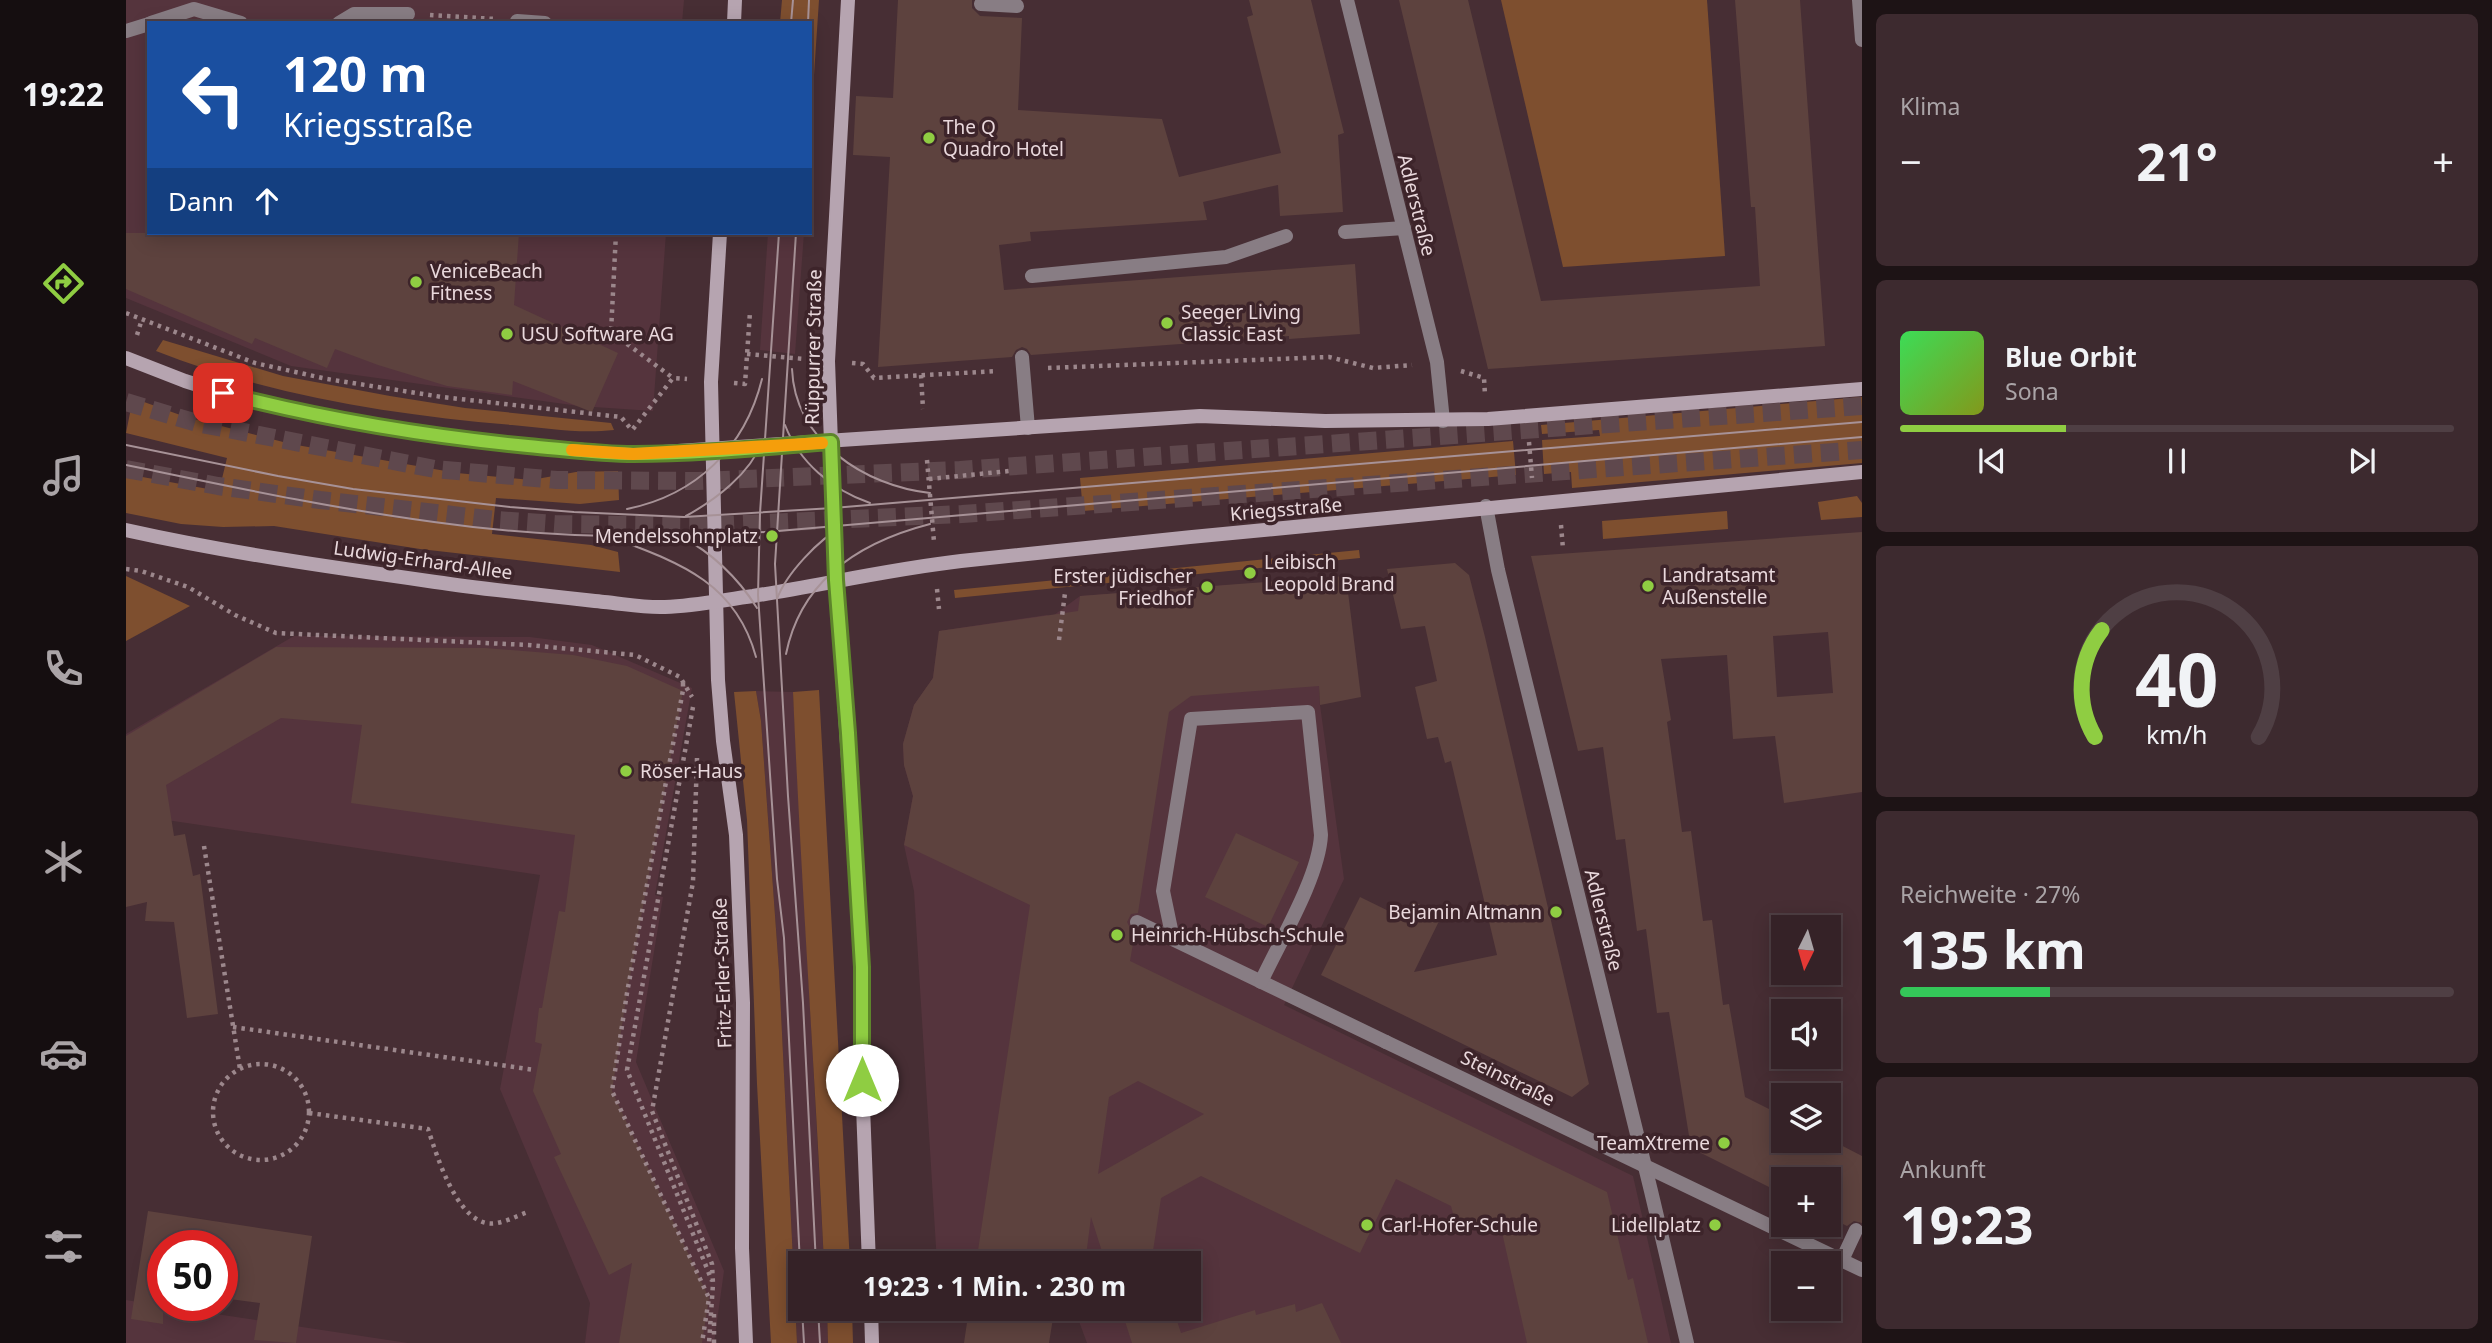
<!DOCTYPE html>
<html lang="de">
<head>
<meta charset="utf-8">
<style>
	:root { --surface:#352227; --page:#3d2a2f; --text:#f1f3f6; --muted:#aaa4a7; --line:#4f3f44; --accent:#8fcd42 }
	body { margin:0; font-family:"Noto Sans",sans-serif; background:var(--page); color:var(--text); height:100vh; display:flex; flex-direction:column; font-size:26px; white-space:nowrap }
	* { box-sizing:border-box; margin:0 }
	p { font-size:23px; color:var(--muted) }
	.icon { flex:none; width:38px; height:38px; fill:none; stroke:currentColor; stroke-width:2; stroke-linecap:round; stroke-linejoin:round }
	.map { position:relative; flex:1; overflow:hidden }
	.sheet { display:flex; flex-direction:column; gap:14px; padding:14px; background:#1d1315; width:630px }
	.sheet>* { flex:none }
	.hud { position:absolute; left:21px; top:21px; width:665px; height:214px; border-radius:0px; box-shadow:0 4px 18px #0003,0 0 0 2px var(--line); background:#1a4fa0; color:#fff; overflow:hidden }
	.needle { width:46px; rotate:185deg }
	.controls { position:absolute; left:1645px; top:915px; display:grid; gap:14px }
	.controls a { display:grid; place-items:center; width:70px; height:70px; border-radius:0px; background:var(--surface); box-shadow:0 4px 18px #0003,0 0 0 2px var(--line); font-size:35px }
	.speed { position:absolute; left:21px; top:1230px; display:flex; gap:14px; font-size:35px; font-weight:700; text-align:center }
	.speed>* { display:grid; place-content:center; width:91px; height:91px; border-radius:50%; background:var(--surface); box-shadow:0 4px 18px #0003,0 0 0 2px var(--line); line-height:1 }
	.speed .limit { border:10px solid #d22; background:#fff; color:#111 }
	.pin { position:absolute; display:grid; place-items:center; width:60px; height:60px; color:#fff; margin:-30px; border-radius:14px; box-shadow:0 4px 10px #0006 }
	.me { position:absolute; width:77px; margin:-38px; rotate:0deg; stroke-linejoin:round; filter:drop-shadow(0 0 5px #0008) }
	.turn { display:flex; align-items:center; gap:24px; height:147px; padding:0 21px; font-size:32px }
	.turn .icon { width:91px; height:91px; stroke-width:2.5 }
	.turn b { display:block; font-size:49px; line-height:60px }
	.then { display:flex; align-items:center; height:66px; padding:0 21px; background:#0003; gap:14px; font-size:26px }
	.big { font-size:52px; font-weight:700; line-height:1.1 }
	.sheet .tile { flex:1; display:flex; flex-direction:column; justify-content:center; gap:10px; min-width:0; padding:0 24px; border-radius:10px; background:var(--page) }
	.sheet .dial { align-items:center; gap:0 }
	.dial svg { height:182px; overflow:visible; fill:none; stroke:var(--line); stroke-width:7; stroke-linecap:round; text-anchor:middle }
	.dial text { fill:var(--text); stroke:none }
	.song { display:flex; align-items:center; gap:21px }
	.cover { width:84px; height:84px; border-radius:10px; background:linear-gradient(135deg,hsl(130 70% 55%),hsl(70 70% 35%)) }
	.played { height:7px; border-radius:4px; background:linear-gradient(90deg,var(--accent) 30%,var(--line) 30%) }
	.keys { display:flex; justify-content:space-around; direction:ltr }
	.heat { display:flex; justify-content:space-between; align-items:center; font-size:38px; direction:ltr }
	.charge { height:10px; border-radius:5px; background:linear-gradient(90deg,#34c759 27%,var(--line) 0) }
	.trip { position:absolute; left:662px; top:1251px; width:413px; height:70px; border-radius:0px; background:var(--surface); box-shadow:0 4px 18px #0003,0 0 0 2px var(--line); font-weight:700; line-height:70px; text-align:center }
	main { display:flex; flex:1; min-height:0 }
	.dock { display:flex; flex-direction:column; width:126px; justify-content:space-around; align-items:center; background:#150e10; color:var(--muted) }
	.dock .icon { width:49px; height:49px }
	.dock .selected { color:var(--accent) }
	.dock b { font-size:32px; color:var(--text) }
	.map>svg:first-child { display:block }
</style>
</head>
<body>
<main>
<nav class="dock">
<b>19:22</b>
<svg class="icon selected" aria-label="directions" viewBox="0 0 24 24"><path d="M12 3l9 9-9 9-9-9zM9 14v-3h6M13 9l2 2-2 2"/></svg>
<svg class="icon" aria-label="music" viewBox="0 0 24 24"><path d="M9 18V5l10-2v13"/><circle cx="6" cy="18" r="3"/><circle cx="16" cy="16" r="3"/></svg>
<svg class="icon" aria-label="phone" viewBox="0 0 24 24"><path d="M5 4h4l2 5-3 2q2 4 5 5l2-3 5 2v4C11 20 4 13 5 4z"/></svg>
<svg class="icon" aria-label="climate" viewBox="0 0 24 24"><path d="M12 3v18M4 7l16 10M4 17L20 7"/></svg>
<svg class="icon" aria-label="car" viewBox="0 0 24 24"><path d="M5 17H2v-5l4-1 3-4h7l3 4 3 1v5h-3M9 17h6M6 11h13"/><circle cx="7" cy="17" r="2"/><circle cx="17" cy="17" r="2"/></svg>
<svg class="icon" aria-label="filters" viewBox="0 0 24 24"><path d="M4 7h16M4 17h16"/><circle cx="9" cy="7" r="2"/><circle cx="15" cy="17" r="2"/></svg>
</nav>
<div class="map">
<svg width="1736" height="1343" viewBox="0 0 1736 1343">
	<rect width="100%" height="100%" fill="#472e34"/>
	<g fill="#55343d">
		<polygon points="0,0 558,0 556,23 23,23 23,233 540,233 527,411 453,406 165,366 0,298"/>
		<polygon points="642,233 678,233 669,354 634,350"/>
		<polygon points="1187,579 1194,705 1218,879 1158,1005 1507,1176 1545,1343 961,1343 951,1316 911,1309 1062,1309 1062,1264 811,1263 788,891 778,845 787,796 778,765 777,744 788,705 807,678 813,631 921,615 924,618 954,596"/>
		<polygon points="168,636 404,637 466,645 566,688 529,895 537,897 510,1062 598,1271 588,1343 459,1343 464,1303 374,1089 414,875 0,814 0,734"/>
		<polygon points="630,691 667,692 698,1263 674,1264 674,1309 701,1309 702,1343 671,1343 653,971 635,721"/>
		<polygon points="0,1300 37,1306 282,1343 0,1343"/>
	</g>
	<g fill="#7e4f2f">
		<polygon points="656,0 693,0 684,135 684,23 654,23"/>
		<polygon points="1375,0 1581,0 1599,256 1437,267"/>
		<path d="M37,340l120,36 107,20 75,12 146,15 3,7c-35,4 -67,-2 -102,-5 -119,-10 -244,-30 -356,-74z"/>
		<polygon points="1736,397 1736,463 1446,488 1445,472 1418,474 1416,440 1474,436 1473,430 1416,434 1415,425"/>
		<polygon points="7,398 57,416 165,444 331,473 405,480 450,472 492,471 493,500 454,504 370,498 366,534 465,545 492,552 494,572 294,549 148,526 97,527 55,524 0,513 0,474 93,491 101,458 0,433"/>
		<polygon points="1387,441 1390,475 957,511 954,478"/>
		<polygon points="1731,496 1736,503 1736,517 1695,520 1692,502"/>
		<polygon points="1601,511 1602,529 1477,539 1476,521"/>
		<polygon points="1233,550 1234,558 829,598 828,590"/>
		<polygon points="0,576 64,606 0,641"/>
		<path d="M693,690l31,573h-26c-9,-190 -23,-381 -31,-571z"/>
		<polygon points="630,691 635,721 653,971 671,1343 645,1343 631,1084 621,820 608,692"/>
		<polygon points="701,1309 726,1309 727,1343 702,1343"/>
	</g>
	<g fill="#5d423e" fill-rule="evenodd">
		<polygon points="772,0 846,0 846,8 854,16 896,18 892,110 1036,119 1053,177 1155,153 1121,17 1127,15 1123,0 1185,0 1218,133 1212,135 1217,212 1154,216 1152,185 1077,202 1081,220 904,232 905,241 873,245 878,290 1229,264 1234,334 1163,339 1163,336 905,355 901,349 896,347 890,350 886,357 752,367 764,157 727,155 730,96 767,98"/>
		<polygon points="1273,0 1342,0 1415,301 1634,286 1629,207 1625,207 1609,0 1674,0 1699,346 1362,369"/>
		<polygon points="0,233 393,233 388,305 492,353 466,412 387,381 386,395 321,386 252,365 209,349 201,368 129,338 126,344 0,289"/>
		<path d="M1736,532v260l-78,11 -9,-67 -42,3 -6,-84 -66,4 10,61 -4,2 15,110 9,-1 12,90 9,-1 11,85 6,-1 16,93 38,19v25l46,-2 33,17v67l-8,-2 -7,5 -18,-9v-37h-46v14l-92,-46 -22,-136 -12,1 -11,-84 -9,2 -12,-92 -9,1 -13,-93 -25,4 -47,-195zM1702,632l5,61 -56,4 -4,-61z"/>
		<polygon points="1329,563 1343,575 1359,637 1463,1084 1446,1097 1195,975 1234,897 1277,918 1286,901 1316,915 1288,972 1371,955 1325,761 1319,763 1312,737 1301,739 1289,687 1311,681 1299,626 1275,629 1261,569"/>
		<path d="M1220,576l15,121 -41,8 -1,-19 -128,10 -22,16 -31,201 -7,1 -4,8 3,6 5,4 -5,29 477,231 21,88 5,-2 15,65h-121l-28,-124 -33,12 -10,-6 -5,-19 -55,-27 -36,74 -159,-77 -40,22 -10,66h-45l-15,-47 -6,47h-109l54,-359 -126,-60 9,-49 -9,-31 -1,-21 11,-39 19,-27 6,-47 139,-20 2,-15zM1012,1081l66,33 -106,60 11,-77z"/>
		<polygon points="150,647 359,648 447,655 501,666 557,691 501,993 486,1091 583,1298 576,1343 493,1343 506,1263 483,1275 428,1157 435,1154 407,1091 416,1044 409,1042 413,1008 416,1008 433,911 439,912 449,835 225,803 236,725 155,718 40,785 48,836 59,834 67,876 74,874 92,1014 61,1018 48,922 19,921 21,902 0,907 0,736"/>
		<polygon points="1110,833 1173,862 1142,927 1079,897"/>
		<polygon points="22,1211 186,1236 170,1343 128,1340 134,1303 96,1298 96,1246 37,1246 37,1324 5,1319"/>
		<polygon points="1196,1303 1215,1343 1006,1343 995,1309 1047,1309 1055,1333 1129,1310 1130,1315 1169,1304 1170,1312"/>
		<polygon points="843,1309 952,1309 951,1316 928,1312 923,1343 838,1343"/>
	</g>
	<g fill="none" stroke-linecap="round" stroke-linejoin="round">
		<g stroke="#5f484d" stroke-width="18" stroke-dasharray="18 9" stroke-linecap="butt">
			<polyline points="0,402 71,423 309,469 431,480 572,481 834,470 1736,406"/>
			<polyline points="0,469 92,486 194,500 371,520 429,524 573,526 836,514 1736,450"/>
		</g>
		<g stroke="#9c878c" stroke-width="4.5" stroke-dasharray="3.5 5" stroke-linecap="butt">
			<polyline points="304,15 369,19"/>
			<polyline points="490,233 485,332 547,378"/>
			<polyline points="0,313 129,363 201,379 316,397 495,417 505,429"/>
			<polyline points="11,335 16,319"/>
			<polyline points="621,354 679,359"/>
			<polyline points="726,363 737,364 748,378 871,371"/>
			<polyline points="922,368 1203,357 1247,368 1286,365"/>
			<polyline points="1335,371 1358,378 1359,395"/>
			<polyline points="795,375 797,409"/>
			<polyline points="608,383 619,384 624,312"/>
			<polyline points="507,429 547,378 561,379"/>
			<polyline points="1403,442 1406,478"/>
			<polyline points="801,460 808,542"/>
			<polyline points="803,479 883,471"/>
			<polyline points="1435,525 1437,549"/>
			<polyline points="0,569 15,571 62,587 109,615 150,633 402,645 509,655 554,677 566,697"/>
			<polyline points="811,589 813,609"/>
			<polyline points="933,640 939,593"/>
			<polyline points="557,683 557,690 501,993 486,1091 583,1298 576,1343"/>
			<polyline points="567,707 501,1070 586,1281"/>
			<polyline points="571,758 567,882 526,1111 586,1264 587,1284 583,1343"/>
			<polyline points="78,846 114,1069"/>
			<polyline points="107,1027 409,1070"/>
			<circle cx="135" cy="1112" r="48"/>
			<path d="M183,1113l119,16c9,27 27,87 58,94 13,3 30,-7 42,-11"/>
			<polyline points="588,1314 588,1343"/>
		</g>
		<g stroke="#887d84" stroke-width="14">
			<polyline points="855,4 891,6"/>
			<polyline points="391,21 419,23"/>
			<polyline points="1219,232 1278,228"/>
			<polyline points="906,276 1100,257 1160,236"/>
			<polyline points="896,357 902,428"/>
			<polyline points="1011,922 1260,1042"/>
			<path d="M1047,939l-10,-48 28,-172 117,-7 13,123c-2,42 -41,106 -60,147"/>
			<polyline points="1716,1260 1730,1230"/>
		</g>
		<g stroke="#887d84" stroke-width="14">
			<polyline points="1221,0 1311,362 1317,421"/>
			<polyline points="1733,0 1736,40"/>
			<polyline points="25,23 68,9 115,23"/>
			<polyline points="213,23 228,14 282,14"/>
			<polyline points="0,31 23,24"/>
			<polyline points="1360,506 1372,570 1525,1191 1561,1343"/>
			<polyline points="1260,1042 1736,1270"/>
		</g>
		<g stroke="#b6a4b0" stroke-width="14">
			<polyline points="722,0 702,361 710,580 736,967 736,1080 743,1264"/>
			<polyline points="608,23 609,0"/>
			<polyline points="594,233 585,382 592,680 597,741 610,835 617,1003 616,1248 620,1343"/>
			<polyline points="0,358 59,381 97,393 173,411 226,422 360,442 507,454 1074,416 1199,421 1362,419 1736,389"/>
			<path d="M0,530c112,25 225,40 338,56 47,6 94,11 140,16 21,2 41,6 61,5 30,-1 58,-7 88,-11 69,-11 138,-27 208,-35 300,-32 600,-61 901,-89"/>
			<polyline points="745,1309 746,1343"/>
		</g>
		<g stroke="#a79297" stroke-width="2">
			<polyline points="665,23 667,0"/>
			<polyline points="682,23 683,0"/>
			<polyline points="653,233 634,513 632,595 651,879 658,938 674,1264"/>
			<polyline points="670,233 649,564 662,796 677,1003 690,1264"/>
			<path d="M666,369c3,72 73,117 138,124"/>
			<path d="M659,425c14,37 47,65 85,78"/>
			<polyline points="0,445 152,476 227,489 384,507 448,512 558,517 707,508 1736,422"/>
			<path d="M0,465c102,21 204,43 308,57 112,16 230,18 344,9l1084,-94"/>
			<path d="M501,509c69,-14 118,-61 135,-130"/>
			<path d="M560,516c29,-16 64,-42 76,-74"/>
			<path d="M553,535c33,18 58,41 78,73"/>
			<path d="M490,539c64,24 120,44 140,118"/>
			<path d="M651,599c9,-25 42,-60 65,-72"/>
			<path d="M660,654c15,-74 74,-112 144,-130"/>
			<polyline points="676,1309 678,1343"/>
			<polyline points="692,1309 694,1343"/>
		</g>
	</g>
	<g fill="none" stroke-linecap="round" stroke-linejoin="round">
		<defs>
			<path id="route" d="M97,393c100,26 202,43 305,53 35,3 71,8 106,8 65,0 132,-7 197,-12l5,138 12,153 14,234v113"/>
		</defs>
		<use href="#route" stroke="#5d852b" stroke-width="18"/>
		<use href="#route" stroke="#8fcd42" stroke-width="12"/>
		<polyline stroke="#f59e0b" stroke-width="12" points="446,450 507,454 696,443"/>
	</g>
	<g fill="#8fcd42" stroke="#3d242a" stroke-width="2.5">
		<circle cx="803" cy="138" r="7"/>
		<circle cx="290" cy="282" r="7"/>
		<circle cx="1041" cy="323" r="7"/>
		<circle cx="381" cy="334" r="7"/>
		<circle cx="646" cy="536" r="7"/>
		<circle cx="1124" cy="573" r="7"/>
		<circle cx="1522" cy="586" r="7"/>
		<circle cx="1081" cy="587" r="7"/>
		<circle cx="500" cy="771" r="7"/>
		<circle cx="1430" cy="912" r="7"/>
		<circle cx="991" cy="935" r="7"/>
		<circle cx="1598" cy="1143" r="7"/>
		<circle cx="1241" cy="1225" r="7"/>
		<circle cx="1589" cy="1225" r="7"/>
	</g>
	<g text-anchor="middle" stroke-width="7" stroke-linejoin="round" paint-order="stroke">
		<g font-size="19" fill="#e9d8dc" stroke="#3d242a" text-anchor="start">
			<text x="817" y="134">The Q<tspan x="817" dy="22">Quadro Hotel</tspan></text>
			<text x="304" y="278">VeniceBeach<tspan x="304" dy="22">Fitness</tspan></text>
			<text x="1055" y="319">Seeger Living<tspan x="1055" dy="22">Classic East</tspan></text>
			<text x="395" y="341">USU Software AG</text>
			<text x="632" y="543" text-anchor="end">Mendelssohnplatz</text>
			<text x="1138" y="569">Leibisch<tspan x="1138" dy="22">Leopold Brand</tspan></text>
			<text x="1536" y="582">Landratsamt<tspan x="1536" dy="22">Außenstelle</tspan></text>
			<text x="1067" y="583" text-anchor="end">Erster jüdischer<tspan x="1067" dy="22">Friedhof</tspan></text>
			<text x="514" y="778">Röser-Haus</text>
			<text x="1416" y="919" text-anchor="end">Bejamin Altmann</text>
			<text x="1005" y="942">Heinrich-Hübsch-Schule</text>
			<text x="1584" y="1150" text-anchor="end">TeamXtreme</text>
			<text x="1255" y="1232">Carl-Hofer-Schule</text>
			<text x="1575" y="1232" text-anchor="end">Lidellplatz</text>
		</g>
		<g font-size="19" fill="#e9d8dc" stroke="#3d242a">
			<text transform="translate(1291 205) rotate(76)" y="7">Adlerstraße</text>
			<text transform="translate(687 347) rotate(-89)" y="7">Rüppurrer Straße</text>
			<text transform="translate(1160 509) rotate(-5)" y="7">Kriegsstraße</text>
			<text transform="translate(297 560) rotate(8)" y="7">Ludwig-Erhard-Allee</text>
			<text transform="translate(1478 920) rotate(76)" y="7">Adlerstraße</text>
			<text transform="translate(596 973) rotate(-92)" y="7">Fritz-Erler-Straße</text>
			<text transform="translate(1382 1078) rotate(26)" y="7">Steinstraße</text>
		</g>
	</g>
</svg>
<div class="controls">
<a><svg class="needle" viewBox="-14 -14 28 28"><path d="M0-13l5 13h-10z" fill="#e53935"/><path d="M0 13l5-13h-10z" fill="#aaa4a7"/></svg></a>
<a><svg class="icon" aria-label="sound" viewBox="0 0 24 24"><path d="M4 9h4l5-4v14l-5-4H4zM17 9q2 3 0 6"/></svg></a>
<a><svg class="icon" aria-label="layers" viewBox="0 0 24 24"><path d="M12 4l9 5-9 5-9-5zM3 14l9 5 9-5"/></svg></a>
<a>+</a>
<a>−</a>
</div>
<div class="speed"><div class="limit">50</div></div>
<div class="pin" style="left:97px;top:393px;background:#d93025"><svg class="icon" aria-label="arrive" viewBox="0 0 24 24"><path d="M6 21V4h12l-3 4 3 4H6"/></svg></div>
<svg class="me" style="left:736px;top:1080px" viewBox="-20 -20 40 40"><circle r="19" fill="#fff"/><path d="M0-13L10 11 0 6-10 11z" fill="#8fcd42"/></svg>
<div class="trip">19:23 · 1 Min. · 230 m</div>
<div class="hud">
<div class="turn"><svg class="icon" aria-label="left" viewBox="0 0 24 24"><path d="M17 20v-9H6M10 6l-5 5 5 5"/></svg><div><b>120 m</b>Kriegsstraße</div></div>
<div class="then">Dann<svg class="icon" aria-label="ahead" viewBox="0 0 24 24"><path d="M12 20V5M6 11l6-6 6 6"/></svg></div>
</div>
</div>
<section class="sheet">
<div class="tile"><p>Klima</p>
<div class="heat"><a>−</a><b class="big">21°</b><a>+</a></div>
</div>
<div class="tile">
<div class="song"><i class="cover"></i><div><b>Blue Orbit</b><p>Sona</p></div></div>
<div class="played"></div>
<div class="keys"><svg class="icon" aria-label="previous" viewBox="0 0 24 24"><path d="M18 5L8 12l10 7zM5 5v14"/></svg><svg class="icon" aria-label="pause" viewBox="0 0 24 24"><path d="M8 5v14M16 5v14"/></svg><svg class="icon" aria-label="next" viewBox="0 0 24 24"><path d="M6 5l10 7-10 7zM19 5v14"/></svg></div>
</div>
<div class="tile dial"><svg viewBox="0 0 100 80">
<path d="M14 69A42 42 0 1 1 86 69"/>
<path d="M14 69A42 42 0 0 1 17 22" stroke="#8fcd42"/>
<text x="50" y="56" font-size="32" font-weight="700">40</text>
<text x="50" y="72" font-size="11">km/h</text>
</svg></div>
<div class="tile"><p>Reichweite · 27%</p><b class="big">135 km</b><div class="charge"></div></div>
<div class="tile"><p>Ankunft</p><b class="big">19:23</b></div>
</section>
</main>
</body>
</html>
